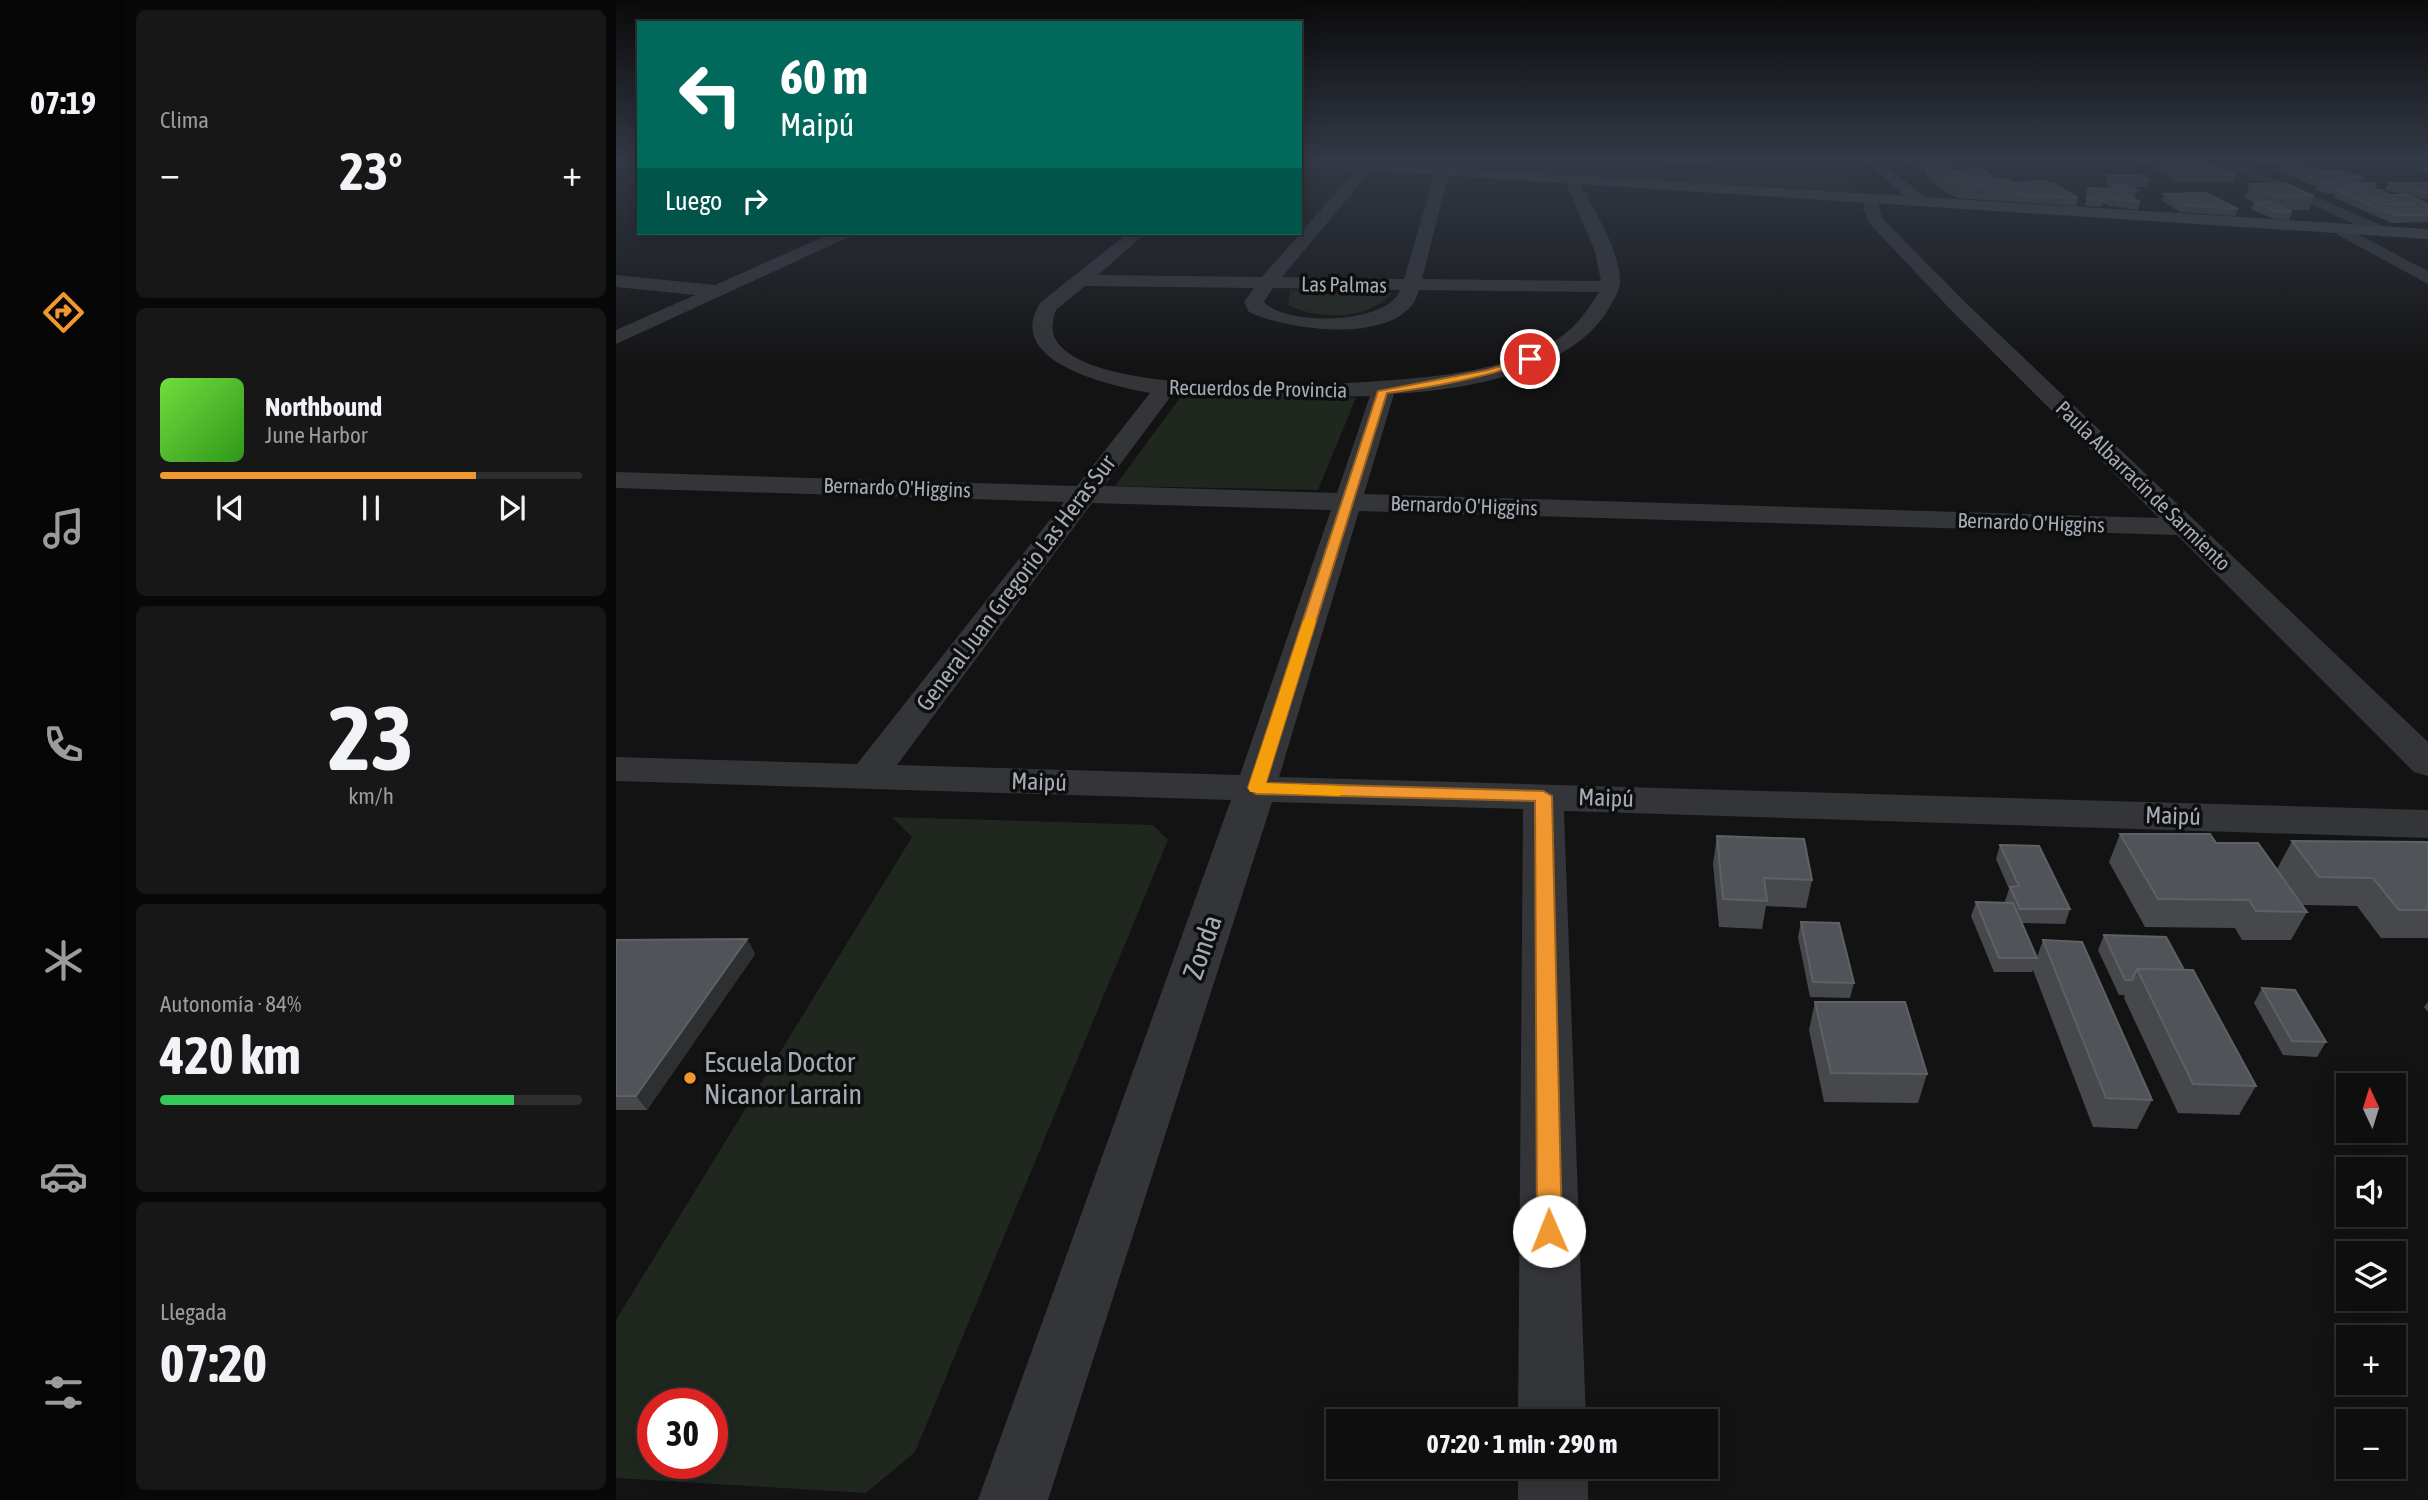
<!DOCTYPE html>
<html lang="es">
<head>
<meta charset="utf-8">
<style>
	:root { --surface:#0e0e0f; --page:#171718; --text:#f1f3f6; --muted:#9b9c9e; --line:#2e2e2f; --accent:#f0982f }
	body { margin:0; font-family:"Asap Condensed",sans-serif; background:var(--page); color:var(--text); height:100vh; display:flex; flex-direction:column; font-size:26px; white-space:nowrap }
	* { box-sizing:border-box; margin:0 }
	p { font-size:23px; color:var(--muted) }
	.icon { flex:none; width:38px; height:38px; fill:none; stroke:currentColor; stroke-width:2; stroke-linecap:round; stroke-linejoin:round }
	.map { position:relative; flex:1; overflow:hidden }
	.panel { display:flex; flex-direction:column; gap:10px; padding:10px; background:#080808; width:490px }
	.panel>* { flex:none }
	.hud { position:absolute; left:21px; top:21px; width:665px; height:214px; border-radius:0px; box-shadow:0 4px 18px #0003,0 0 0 2px var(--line); background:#00695c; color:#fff; overflow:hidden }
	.needle { width:46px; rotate:356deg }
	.buttons { position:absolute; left:1720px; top:1073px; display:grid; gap:14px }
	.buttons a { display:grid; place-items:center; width:70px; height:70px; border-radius:0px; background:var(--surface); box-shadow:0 4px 18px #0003,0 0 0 2px var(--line); font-size:35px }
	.speed { position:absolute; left:21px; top:1388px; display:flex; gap:14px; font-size:35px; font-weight:700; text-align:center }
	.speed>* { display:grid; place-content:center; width:91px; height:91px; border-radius:50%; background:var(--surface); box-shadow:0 4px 18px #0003,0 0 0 2px var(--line); line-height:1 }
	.speed .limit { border:10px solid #d22; background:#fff; color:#111 }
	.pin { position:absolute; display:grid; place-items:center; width:60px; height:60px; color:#fff; margin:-30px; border:4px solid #fff; border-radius:50%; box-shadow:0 2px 7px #0007 }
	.me { position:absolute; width:77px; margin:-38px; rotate:359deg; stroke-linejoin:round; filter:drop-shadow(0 0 5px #0008) }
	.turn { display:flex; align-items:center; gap:24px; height:147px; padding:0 28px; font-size:32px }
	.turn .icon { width:91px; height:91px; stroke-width:2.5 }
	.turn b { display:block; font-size:49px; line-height:60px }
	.then { display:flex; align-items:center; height:66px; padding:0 28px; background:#0003; gap:14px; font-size:26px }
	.big { font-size:52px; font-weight:700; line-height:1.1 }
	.panel .widget { flex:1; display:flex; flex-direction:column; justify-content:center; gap:10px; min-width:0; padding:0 24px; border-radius:10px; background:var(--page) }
	.panel .dial { align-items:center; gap:0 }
	.dial b { font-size:91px; line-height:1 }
	.song { display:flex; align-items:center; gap:21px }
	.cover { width:84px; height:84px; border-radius:10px; background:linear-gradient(135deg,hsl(100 70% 55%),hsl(110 70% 35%)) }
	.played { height:7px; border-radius:4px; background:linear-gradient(90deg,var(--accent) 75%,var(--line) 75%) }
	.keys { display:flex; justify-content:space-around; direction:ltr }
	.heat { display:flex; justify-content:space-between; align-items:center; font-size:38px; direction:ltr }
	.charge { height:10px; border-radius:5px; background:linear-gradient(90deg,#34c759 84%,var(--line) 0) }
	.trip { position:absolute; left:710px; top:1409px; width:392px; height:70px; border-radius:0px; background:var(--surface); box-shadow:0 4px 18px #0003,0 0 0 2px var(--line); font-weight:700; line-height:70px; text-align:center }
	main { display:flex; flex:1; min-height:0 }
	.tabs { display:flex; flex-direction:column; width:126px; justify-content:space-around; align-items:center; background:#060606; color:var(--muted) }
	.tabs .icon { width:49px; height:49px }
	.tabs .current { color:var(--accent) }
	.tabs b { font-size:32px; color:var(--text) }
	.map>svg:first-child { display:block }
</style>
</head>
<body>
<main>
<nav class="tabs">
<b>07:19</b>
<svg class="icon current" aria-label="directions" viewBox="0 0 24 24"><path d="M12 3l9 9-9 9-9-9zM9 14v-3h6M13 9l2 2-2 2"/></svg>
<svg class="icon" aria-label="music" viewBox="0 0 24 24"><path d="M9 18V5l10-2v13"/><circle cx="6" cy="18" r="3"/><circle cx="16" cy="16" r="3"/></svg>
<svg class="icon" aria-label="phone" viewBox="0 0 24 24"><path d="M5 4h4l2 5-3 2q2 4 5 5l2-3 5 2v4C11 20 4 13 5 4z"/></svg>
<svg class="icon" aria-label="climate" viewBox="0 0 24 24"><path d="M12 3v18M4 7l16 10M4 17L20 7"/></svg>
<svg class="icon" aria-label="car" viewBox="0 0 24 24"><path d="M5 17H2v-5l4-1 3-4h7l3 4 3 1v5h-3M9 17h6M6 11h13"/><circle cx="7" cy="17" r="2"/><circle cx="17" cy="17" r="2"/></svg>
<svg class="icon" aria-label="filters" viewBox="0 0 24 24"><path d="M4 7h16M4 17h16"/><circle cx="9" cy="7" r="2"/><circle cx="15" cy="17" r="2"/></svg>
</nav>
<section class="panel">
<div class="widget"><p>Clima</p>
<div class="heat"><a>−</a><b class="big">23°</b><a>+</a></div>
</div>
<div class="widget">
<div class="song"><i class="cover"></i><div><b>Northbound</b><p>June Harbor</p></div></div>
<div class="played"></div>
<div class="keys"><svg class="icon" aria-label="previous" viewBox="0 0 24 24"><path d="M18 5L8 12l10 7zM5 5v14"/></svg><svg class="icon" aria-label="pause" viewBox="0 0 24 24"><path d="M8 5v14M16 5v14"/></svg><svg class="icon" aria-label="next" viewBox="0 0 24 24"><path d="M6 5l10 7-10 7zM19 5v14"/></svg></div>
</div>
<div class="widget dial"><b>23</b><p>km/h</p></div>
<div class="widget"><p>Autonomía · 84%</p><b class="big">420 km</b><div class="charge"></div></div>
<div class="widget"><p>Llegada</p><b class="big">07:20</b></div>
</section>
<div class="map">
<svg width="1812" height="1500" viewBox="0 0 1812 1500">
	<rect width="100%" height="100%" fill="#131314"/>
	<g fill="#1f271f" fill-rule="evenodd">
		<polygon points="699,158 1210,158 1244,190 1236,192"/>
		<path d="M674,290l103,3c-6,4 -11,10 -18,13 -23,14 -64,11 -87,-1z"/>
		<polygon points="566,395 740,398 702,490 499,486"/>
		<path d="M276,817l261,8 15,15 -253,612 -49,41 -250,-15v-158l296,-483zM37,1404h59v59h-59z"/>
	</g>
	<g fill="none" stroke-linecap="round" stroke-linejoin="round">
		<g fill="#343539" fill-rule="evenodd">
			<polygon points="13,158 23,158 23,163 0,169 0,161"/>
			<polygon points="1593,158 1610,158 1774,229 1776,232 1768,237 1762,235"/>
			<path d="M750,163l5,1v6l-89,107 122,2 31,-107 7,-4 7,4 -27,107 179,2 -6,-30 -30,-70 7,-4 7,4c15,30 39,65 41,98 1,11 -6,20 -11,29 -37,65 -147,82 -215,86l-30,100 795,24 -207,-207 -82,-87 -7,-15 2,-9 8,-5 5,2 1,12 4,10 83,84 462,439v34l-14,-4 -237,-237 -818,-24 -80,266 1149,33v28l-864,-27 22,610h-68l5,-612 -251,-7 -224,698h-70l253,-700 -615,-19v-24l241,7 207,-262 -448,-14v-16l461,14 73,-93c-39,-7 -149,-31 -109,-91l87,-69h18l-48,42 164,2 99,-113zM469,286l169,2 -10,14 5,10c38,19 156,35 170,-22l180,2c-15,24 -26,39 -51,53 -27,15 -61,23 -92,28 -64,11 -374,33 -402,-37 -3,-8 -1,-18 2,-26zM657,288l127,2c-12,35 -115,36 -136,12zM555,396l130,2 69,-2 -33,97 -233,-7zM476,503l239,7 -91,265 -343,-10z"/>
			<polygon points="1728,227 1812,271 1812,284 1722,235 1720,232"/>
			<polygon points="216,233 237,233 235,236 0,344 0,330 79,295 0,287 0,275 99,285"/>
			<rect x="902" y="1466" width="70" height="34"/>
		</g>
		<polygon fill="#424449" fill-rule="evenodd" points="684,158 1289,196 1246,158 1260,158 1309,197 1812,229 1812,239 684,166"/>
	</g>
	<g fill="#46484c" fill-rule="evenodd">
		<polygon points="923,158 978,158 974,161"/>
		<polygon points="1046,158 1109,158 1109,161 1105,166 1045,164"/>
		<polygon points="1287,158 1341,158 1343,159 1342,166 1336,166 1335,171 1351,172 1352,169 1380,180 1462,198 1460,206 1341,198 1327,190 1310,176 1311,171 1304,171 1300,167 1300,166 1297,166"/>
		<polygon points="1414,158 1454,158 1453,160 1418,160"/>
		<path d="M1466,158h113l-1,2 29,9v2l13,4 -2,7h-53l-28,-12 2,-6h-12l-7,-4h-48zM1547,160h3l7,3h-11z"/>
		<polygon points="1637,158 1687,158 1685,164 1704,169 1703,171 1748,177 1745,183 1760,183 1758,190 1773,195 1789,195 1769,190 1772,183 1812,183 1812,199 1806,199 1790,195 1812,204 1812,222 1776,223 1717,197 1719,194 1709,194 1700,190 1701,187 1661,171 1663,165 1648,165 1636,160"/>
		<polygon points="1806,163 1812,164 1812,172 1803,171"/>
		<polygon points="1492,175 1533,180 1531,187 1515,187 1521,190 1519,197 1514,197 1524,202 1522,210 1494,206 1487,203 1485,207 1469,206 1471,196 1472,196 1470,195 1471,188 1492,189 1493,185 1495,185 1490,182"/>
		<polygon points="1633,184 1698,196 1693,210 1672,210 1676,212 1673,220 1655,218 1635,209 1638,202 1629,198"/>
		<polygon points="1548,194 1622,209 1619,216 1564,212 1546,201"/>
		<polygon points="1504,834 1600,843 1691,912 1675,940 1626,940 1619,928 1529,927 1493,862"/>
		<polygon points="1101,836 1196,880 1190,908 1150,906 1146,929 1103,927 1097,864"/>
		<polygon points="1676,841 1812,843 1812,938 1765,938 1741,906 1687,905 1661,869"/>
		<polygon points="1384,845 1454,909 1449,924 1406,923 1421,957 1427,940 1536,1100 1521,1129 1477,1127 1417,970 1416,972 1378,972 1355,916 1360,902 1389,903 1389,901 1393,889 1380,859"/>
		<polygon points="1185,922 1238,983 1234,998 1194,997 1182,937"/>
		<polygon points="1488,935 1568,970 1640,1086 1623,1115 1562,1113 1508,998 1509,995 1503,995 1482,950"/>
		<polygon points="131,939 139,954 31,1110 0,1110 0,940"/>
		<polygon points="1646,988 1710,1042 1701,1057 1667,1055 1638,1003"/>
		<polygon points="1199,1002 1311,1074 1302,1103 1208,1102 1193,1030"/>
		<polygon points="1812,1002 1812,1012 1808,1007"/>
	</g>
	<g fill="#2d2f31">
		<polygon points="1107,158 1109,158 1109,161 1105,166 1105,159"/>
		<polygon points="1775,158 1785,158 1784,159 1774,160"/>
		<polygon points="131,939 139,954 31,1110 20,1096"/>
	</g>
	<g fill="#505357" stroke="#5d6166" stroke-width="2" fill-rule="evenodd">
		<polygon points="1045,158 1107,158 1105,159"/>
		<polygon points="1296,158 1341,158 1343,159 1299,159"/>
		<polygon points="1646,158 1687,158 1650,159"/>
		<polygon points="1563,160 1585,160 1607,169 1575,170 1612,171 1620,175 1567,175 1539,163 1572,164"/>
		<polygon points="1301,161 1331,161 1336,165 1306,165"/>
		<polygon points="1663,164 1692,164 1704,169 1689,169 1694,171 1721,171 1748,177 1728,177 1735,180 1703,180"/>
		<polygon points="1311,169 1358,173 1352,169 1365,169 1380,180 1366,179 1363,177 1354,177 1356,178 1330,176 1329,183"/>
		<polygon points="1492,175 1524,175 1533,180 1500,180"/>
		<polygon points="1330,176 1392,180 1403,188 1344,184"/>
		<polygon points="1426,181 1439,184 1462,198 1402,195 1403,188 1396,183"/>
		<polygon points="1703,183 1760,183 1759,187 1712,187"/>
		<polygon points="1772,183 1812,183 1812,192 1809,192"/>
		<polygon points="1633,184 1670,184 1698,196 1659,196"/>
		<polygon points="1493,185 1512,185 1521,190 1501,190 1524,202 1496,199 1471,188 1501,189"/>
		<path d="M1720,190h45l8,5h17l22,9v11h-33zM1756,199l43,5h-29z"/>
		<polygon points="1590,193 1622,209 1566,205 1548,194"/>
		<polygon points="1471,196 1481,196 1487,200 1471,199"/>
		<polygon points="1638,202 1654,202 1676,212 1658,211"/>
		<polygon points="1504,834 1594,834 1600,843 1642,843 1691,912 1640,911 1633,900 1542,899"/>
		<polygon points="1101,836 1188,839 1196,880 1148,878 1151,901 1107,899"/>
		<polygon points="1676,841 1811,842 1812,843 1812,910 1783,910 1757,878 1703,877"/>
		<polygon points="1384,845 1423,846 1454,909 1404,909 1394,887 1403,886"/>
		<polygon points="1360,902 1397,903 1421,958 1383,958"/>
		<polygon points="1185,922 1223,923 1238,983 1197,982"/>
		<polygon points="1488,935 1550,937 1568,970 1521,969 1516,980 1509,980"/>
		<polygon points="131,939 20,1096 0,1096 0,940"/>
		<polygon points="1427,940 1466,942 1536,1100 1490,1098"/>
		<polygon points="1521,969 1577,970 1640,1086 1577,1084"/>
		<polygon points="1646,988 1679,990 1710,1042 1676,1041"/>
		<polygon points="1199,1002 1289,1002 1311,1074 1215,1073"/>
	</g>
	<linearGradient id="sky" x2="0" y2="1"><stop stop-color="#0a0a0b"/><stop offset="0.43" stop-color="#333945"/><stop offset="1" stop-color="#333945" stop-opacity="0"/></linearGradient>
	<rect width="1812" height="368" fill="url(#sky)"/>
	<path fill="#f0982f" stroke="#9c631f" stroke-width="2" d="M914,357l5,2 -2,2c-48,16 -96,26 -146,32l-121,390 277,8 9,5 10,435 -4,8 -9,3 -8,-3 -4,-8 -2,-430 -279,-7 -8,-6 130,-397 110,-21z"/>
	<polygon fill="#f59e0b" points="694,617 700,621 650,783 723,786 731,791 723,796 634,792 632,788 687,621"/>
	<circle fill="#f0982f" stroke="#0e0e0f" stroke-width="2.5" cx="74" cy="1078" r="7"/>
	<g text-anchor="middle" stroke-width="7" stroke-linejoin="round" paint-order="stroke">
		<g font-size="21" fill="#a4abb5" stroke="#0e0e0f">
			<text transform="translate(728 285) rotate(1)" y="7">Las Palmas</text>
			<text transform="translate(642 389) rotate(1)" y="7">Recuerdos de Provincia</text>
			<text transform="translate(1527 486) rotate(44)" y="7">Paula Albarracín de Sarmiento</text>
			<text transform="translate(281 488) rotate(2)" y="7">Bernardo O'Higgins</text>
			<text transform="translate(848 506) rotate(2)" y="7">Bernardo O'Higgins</text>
			<text transform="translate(1415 523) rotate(2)" y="7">Bernardo O'Higgins</text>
		</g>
		<g font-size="24" fill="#a4abb5" stroke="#0e0e0f">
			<text transform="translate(400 583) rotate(-53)" y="8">General Juan Gregorio Las Heras Sur</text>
			<text transform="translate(423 782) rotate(2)" y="8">Maipú</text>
			<text transform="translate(990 798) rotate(2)" y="8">Maipú</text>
			<text transform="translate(1557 816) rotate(2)" y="8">Maipú</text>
		</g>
		<g font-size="28" fill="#a4abb5" stroke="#0e0e0f">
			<text transform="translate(586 947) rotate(-71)" y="10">Zonda</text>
		</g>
		<g font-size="28" fill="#a4abb5" stroke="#0e0e0f" text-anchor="start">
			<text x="88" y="1072">Escuela Doctor<tspan x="88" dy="32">Nicanor Larrain</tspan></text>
		</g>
	</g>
</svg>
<div class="buttons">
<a><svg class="needle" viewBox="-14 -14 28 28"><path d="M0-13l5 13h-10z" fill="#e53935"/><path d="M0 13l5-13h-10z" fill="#9b9c9e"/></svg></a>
<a><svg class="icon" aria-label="sound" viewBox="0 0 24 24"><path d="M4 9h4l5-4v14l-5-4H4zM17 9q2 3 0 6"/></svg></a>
<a><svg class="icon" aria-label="layers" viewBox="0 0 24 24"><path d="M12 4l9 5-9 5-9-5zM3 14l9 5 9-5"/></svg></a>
<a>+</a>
<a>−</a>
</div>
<div class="speed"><div class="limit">30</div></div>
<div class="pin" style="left:914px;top:359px;background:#d93025"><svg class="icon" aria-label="arrive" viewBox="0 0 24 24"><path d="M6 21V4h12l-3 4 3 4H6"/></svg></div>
<svg class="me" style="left:933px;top:1231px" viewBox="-20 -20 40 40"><circle r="19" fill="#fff"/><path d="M0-13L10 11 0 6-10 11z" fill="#f0982f"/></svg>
<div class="trip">07:20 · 1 min · 290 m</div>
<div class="hud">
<div class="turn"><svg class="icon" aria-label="left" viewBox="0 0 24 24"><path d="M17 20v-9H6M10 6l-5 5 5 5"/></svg><div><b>60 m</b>Maipú</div></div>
<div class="then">Luego<svg class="icon" aria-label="right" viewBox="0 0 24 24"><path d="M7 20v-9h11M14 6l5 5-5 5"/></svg></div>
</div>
</div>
</main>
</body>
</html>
